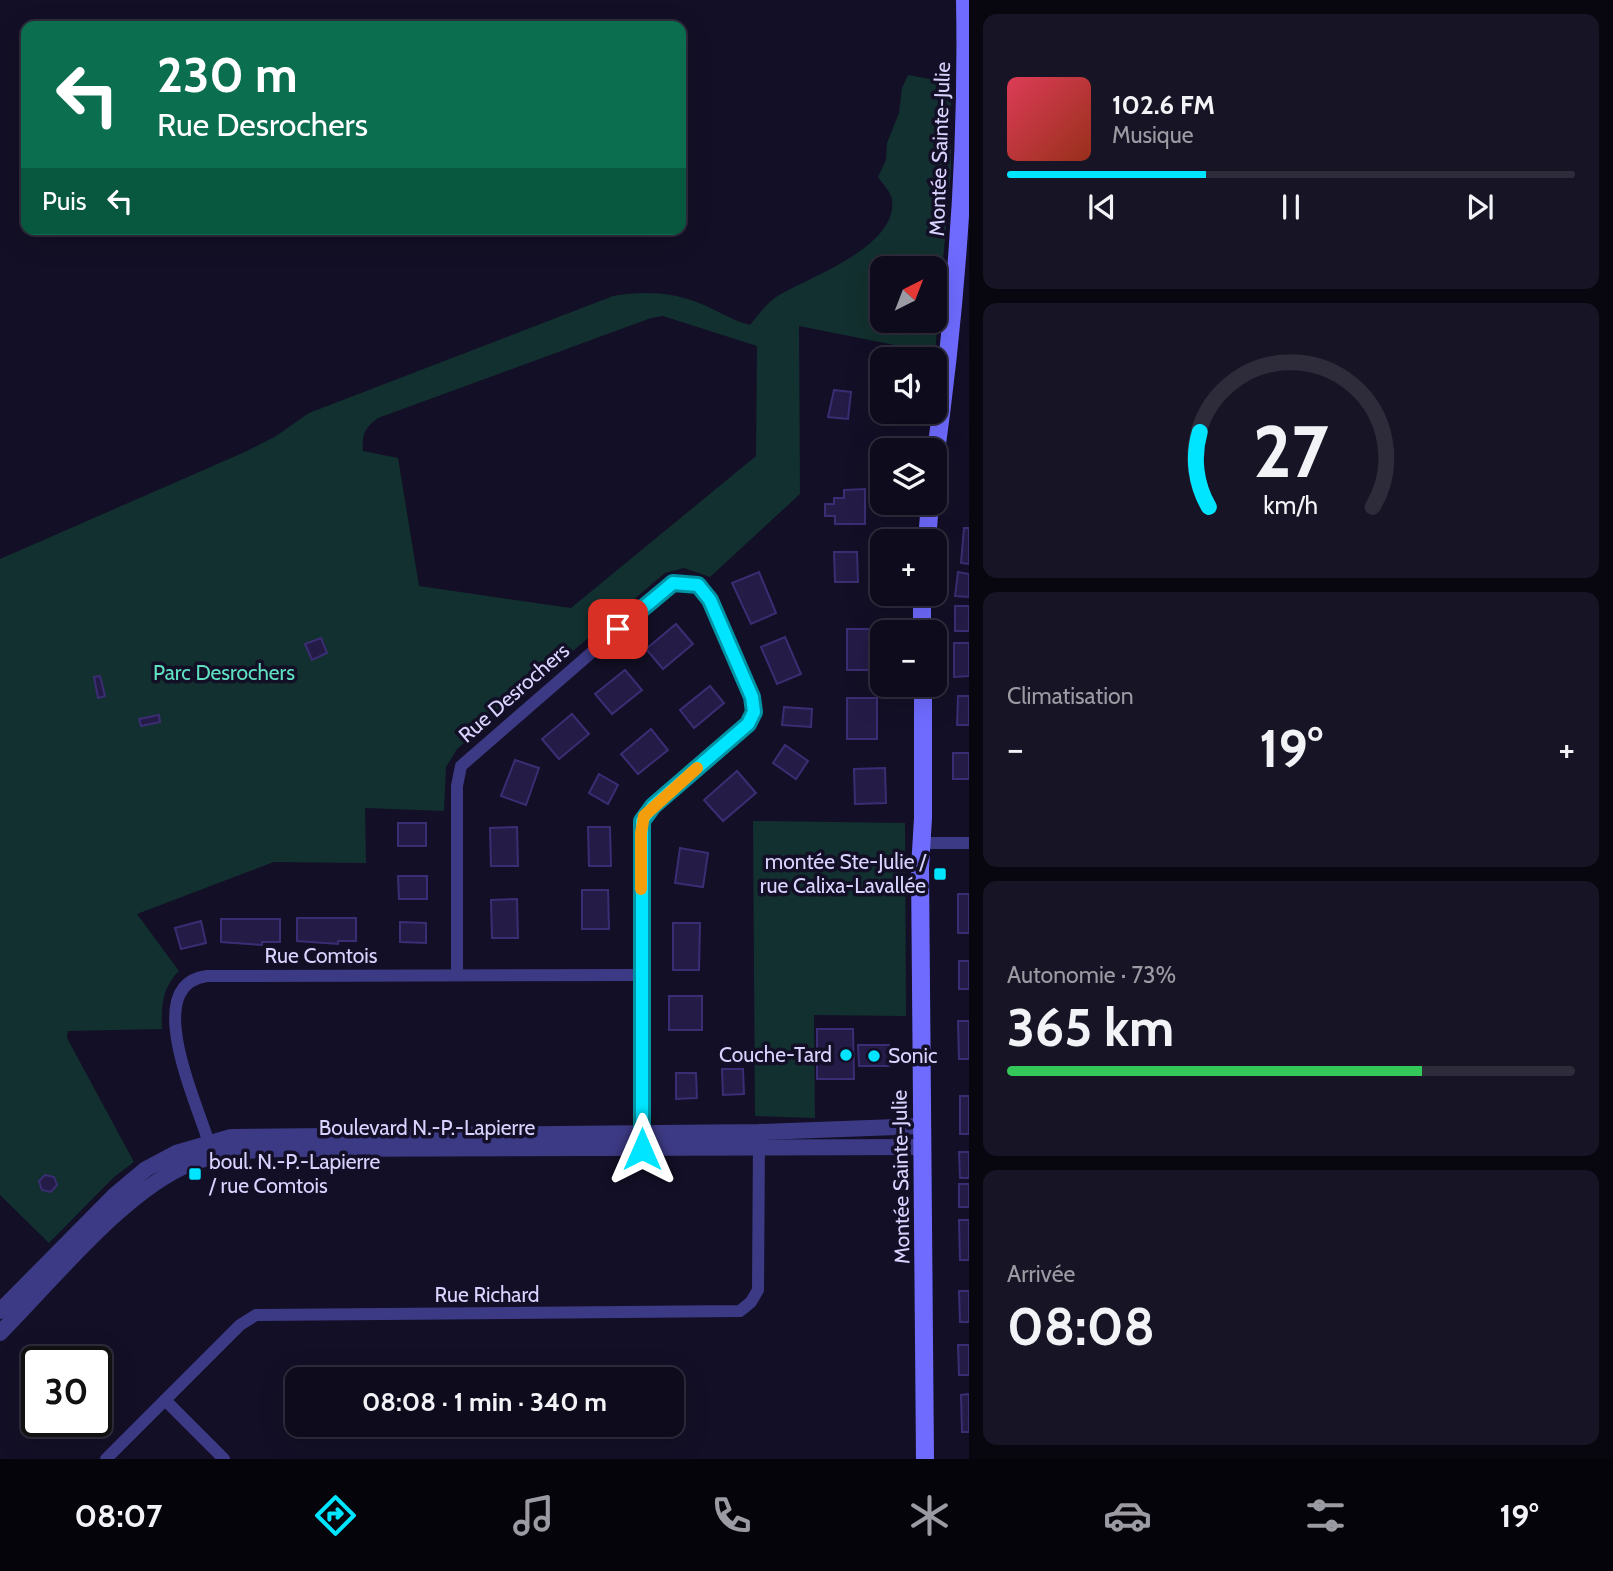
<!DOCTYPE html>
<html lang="fr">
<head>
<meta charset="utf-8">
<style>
	:root { --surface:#0e0b1c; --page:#171425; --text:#f1f3f6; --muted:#9b9ba3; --line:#2e2b3b; --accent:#00e5ff }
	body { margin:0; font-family:Cabin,sans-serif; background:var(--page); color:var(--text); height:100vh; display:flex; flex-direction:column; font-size:26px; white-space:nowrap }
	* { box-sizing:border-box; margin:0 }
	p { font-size:23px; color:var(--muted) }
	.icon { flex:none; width:38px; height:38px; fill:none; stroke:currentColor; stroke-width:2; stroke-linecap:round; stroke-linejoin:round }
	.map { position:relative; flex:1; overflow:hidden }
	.side { display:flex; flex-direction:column; gap:14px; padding:14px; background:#08060f; width:644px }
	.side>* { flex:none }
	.banner { position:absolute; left:21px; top:21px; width:665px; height:214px; border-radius:14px; box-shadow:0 7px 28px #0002,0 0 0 2px var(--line); background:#0b6e4f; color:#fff; overflow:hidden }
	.needle { width:46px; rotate:42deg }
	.controls { position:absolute; left:870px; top:256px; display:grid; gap:14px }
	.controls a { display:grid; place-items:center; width:77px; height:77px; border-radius:14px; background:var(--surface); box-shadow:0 7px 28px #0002,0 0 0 2px var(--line); font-size:35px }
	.speed { position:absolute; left:21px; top:1346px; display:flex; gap:14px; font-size:35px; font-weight:700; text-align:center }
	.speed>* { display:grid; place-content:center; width:91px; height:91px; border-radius:50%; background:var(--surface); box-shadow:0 7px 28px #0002,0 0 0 2px var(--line); line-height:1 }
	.speed .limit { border:4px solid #111; border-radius:10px; background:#fff; color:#111 }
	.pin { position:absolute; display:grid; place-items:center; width:60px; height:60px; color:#fff; margin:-30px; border-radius:14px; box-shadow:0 4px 10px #0006 }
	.me { position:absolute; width:77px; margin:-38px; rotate:0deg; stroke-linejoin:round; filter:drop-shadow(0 0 5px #0008) }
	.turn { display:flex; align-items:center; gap:24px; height:147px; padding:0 21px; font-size:32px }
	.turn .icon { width:91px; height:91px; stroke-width:2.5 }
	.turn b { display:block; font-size:49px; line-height:60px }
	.then { display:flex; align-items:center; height:66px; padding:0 21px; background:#0003; gap:14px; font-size:26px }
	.big { font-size:52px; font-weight:700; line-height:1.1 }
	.side .tile { flex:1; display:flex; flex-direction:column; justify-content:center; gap:10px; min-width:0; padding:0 24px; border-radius:14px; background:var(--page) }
	.side .dial { align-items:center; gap:0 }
	.dial svg { height:182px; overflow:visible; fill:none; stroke:var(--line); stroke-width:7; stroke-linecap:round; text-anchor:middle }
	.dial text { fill:var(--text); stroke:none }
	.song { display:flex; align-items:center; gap:21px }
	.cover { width:84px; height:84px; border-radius:10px; background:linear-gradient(135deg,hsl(350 70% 55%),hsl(10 70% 35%)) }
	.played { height:7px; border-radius:4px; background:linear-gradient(90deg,var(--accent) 35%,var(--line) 35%) }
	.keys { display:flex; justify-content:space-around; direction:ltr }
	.heat { display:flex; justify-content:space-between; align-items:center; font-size:38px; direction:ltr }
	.charge { height:10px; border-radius:5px; background:linear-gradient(90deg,#34c759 73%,var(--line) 0) }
	.trip { position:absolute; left:285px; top:1367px; width:399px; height:70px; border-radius:14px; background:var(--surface); box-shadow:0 7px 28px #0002,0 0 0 2px var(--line); font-weight:700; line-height:70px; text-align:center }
	.tab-bar { display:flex; height:112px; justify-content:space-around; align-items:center; background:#06040b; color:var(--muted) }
	.tab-bar .icon { width:49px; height:49px }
	.tab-bar .on { color:var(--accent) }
	.tab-bar b { font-size:32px; color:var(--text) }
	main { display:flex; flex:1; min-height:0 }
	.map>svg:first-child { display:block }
</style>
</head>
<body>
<main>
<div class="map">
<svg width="969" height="1459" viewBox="0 0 969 1459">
	<rect width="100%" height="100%" fill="#130f26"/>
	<g fill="#12302f" fill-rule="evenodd">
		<path d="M908,75l43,8v86l-16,184 -136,-27 1,168 -90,83 -26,-9 -19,5 -208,176 -11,18 -2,44 -79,-3 1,55 -92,-1 -137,52 42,57c-17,16 -18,37 -17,58l-94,2 -1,7 67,124 -20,15 -65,66 -49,-48v-636l247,-108 29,-15 33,-23 304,-117c30,-5 58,-4 86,7 18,7 32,17 51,22 9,-11 18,-24 31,-31 31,-18 117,-48 111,-94 -1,-8 -9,-16 -14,-23l8,-17 1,-17 12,-30 3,-25zM882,268h52v52h-52zM663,316l94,30 -1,110 -185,152 -152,-22 -21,-128 -35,-7c-1,-16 1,-23 15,-33l273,-100z"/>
		<polygon points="753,821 905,823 906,1016 814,1015 815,1118 755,1116"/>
	</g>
	<g fill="#241b47" stroke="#3b2d73" stroke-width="2">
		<polygon points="834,390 851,392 848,419 828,417"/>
		<polygon points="865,489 865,524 835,524 835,516 825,516 825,504 834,504 834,498 844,498 844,490"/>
		<polygon points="964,528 969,528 969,564 961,563"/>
		<polygon points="834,552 857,552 858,582 835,582"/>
		<polygon points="759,572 776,613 751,624 732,583"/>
		<polygon points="958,572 969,574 969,597 955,596"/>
		<rect x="955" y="606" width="14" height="25"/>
		<polygon points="676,624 693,644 663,669 646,649"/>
		<rect x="847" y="629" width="30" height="41"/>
		<polygon points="785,637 801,674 777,684 761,647"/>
		<polygon points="321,638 327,653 312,660 305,644"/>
		<polygon points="954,643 969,643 969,676 954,677"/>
		<polygon points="625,670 642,690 612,714 595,694"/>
		<polygon points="100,676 105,696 98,698 94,677"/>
		<polygon points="710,686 724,703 694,728 680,710"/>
		<polygon points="958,696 969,696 969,725 957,725"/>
		<rect x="847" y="698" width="30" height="41"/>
		<polygon points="784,707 812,709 811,727 782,725"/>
		<polygon points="572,714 589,734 559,759 542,739"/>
		<polygon points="159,715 160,722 141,726 139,719"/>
		<polygon points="651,729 668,750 638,774 621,754"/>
		<polygon points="785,745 808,761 796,779 773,763"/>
		<rect x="953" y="753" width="16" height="26"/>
		<polygon points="515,760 539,768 526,805 501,796"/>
		<polygon points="885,768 886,803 855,804 854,769"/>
		<polygon points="737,771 756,793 723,821 704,800"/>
		<polygon points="599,774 618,785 608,804 589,793"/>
		<rect x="398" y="823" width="28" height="23"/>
		<polygon points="517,827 518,866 491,866 490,828"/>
		<polygon points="588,827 610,827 611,866 589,866"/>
		<polygon points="680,848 708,853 703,887 675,883"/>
		<polygon points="398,876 427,876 427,899 399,899"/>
		<polygon points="582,890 608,890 609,929 582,929"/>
		<rect x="958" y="894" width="11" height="39"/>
		<polygon points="517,899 518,938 492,938 491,900"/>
		<polygon points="297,918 356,918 356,941 338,941 338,944 297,941"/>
		<polygon points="221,919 280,919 280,942 262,942 262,945 221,942"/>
		<polygon points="201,921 206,943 181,949 175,928"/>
		<polygon points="400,922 426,923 426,943 400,942"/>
		<polygon points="673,923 700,923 699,970 673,970"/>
		<rect x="959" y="961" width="10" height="28"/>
		<rect x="669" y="996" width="33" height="34"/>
		<polygon points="958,1021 969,1021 969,1059 959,1059"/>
		<polygon points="817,1029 853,1029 854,1079 817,1079"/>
		<polygon points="858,1045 889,1045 889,1066 859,1066"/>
		<polygon points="722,1069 743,1069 744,1094 723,1095"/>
		<polygon points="676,1073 696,1073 697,1098 676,1099"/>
		<rect x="960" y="1096" width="9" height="38"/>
		<polygon points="959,1152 969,1152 969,1178 960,1178"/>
		<polygon points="45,1175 54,1177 57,1185 51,1192 42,1190 39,1181"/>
		<rect x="959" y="1184" width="10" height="23"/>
		<polygon points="959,1220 969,1220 969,1260 960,1260"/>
		<polygon points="959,1291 969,1291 969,1322 960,1322"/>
		<polygon points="958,1345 969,1345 969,1375 959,1375"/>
		<polygon points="969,1394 969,1432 962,1432 961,1395"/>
	</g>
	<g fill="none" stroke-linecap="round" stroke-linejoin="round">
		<g stroke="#3d3a85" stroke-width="12">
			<polyline points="922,843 969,843"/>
			<polyline points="457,975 457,786 461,766 667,587 678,582 698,585 711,600 752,697 754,712 744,728 653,806 643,821 642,1141"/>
			<path d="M211,1150c-10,-40 -73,-165 -4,-174l435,-1"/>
			<polyline points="165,1400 224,1459"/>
			<polyline points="106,1459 240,1325 256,1315 740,1311 751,1302 758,1290 759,1140"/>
		</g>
		<g stroke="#3d3a85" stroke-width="16">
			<polyline points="0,1311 115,1195 146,1169 176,1153 231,1137 759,1132 923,1126"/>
			<path d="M0,1333c51,-51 126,-145 192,-170 29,-11 59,-13 90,-14l641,-2"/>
		</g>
		<g stroke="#6f6bff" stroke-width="18">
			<path d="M934,466c22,-155 34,-310 31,-466"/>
			<polyline points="927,541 930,502"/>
			<polyline points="922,593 922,632"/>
			<polyline points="923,684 923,818 920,868 925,1459"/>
		</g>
	</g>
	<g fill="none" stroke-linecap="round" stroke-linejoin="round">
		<defs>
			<polyline id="route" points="618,629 673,583 698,585 710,600 752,697 754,712 748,724 653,806 642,821 642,1149"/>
		</defs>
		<use href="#route" stroke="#0095a6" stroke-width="18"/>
		<use href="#route" stroke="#00e5ff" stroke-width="12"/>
		<polyline stroke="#f59e0b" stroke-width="12" points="641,889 641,833 644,816 697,768"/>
	</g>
	<g fill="#00e5ff" stroke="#130f26" stroke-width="2.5">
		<rect x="933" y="867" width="14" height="14" rx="3.5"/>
		<circle cx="846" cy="1055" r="7"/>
		<circle cx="874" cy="1056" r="7"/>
		<rect x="188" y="1167" width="14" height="14" rx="3.5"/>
	</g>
	<g text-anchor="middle" stroke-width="7" stroke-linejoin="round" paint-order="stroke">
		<g font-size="21" fill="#d9d4ff" stroke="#130f26">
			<text transform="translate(940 149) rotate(-88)" y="7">Montée Sainte-Julie</text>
			<text transform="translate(514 693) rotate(-41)" y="7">Rue Desrochers</text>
			<text x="321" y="963">Rue Comtois</text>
			<text x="427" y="1135">Boulevard N.-P.-Lapierre</text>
			<text transform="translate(901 1177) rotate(-91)" y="7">Montée Sainte-Julie</text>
			<text x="487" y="1302">Rue Richard</text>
		</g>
		<g font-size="21" fill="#5fe0c0" stroke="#130f26">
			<text x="224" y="680">Parc Desrochers</text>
		</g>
		<g font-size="21" fill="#d9d4ff" stroke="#130f26" text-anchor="end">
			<text x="926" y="869">montée Ste-Julie /<tspan x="926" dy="24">rue Calixa-Lavallée</tspan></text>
			<text x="832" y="1062">Couche-Tard</text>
			<text x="888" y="1063" text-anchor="start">Sonic</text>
			<text x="209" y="1169" text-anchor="start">boul. N.-P.-Lapierre<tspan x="209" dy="24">/ rue Comtois</tspan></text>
		</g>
	</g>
</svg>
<div class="controls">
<a><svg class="needle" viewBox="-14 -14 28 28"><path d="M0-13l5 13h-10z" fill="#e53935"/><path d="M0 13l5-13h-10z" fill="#9b9ba3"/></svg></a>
<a><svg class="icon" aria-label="sound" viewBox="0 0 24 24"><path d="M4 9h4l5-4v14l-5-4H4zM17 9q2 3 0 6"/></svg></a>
<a><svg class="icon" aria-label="layers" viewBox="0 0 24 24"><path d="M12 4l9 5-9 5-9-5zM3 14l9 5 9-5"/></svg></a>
<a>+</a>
<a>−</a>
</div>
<div class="speed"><div class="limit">30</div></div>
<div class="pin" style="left:618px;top:629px;background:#d93025"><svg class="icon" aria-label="arrive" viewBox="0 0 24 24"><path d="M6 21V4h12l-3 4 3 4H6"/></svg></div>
<svg class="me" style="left:642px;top:1149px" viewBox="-20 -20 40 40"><path d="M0-17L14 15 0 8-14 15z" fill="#00e5ff" stroke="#fff" stroke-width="4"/></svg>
<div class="trip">08:08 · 1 min · 340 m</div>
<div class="banner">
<div class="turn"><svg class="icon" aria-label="left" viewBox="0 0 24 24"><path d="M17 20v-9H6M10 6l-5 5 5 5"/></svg><div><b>230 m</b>Rue Desrochers</div></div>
<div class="then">Puis<svg class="icon" aria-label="left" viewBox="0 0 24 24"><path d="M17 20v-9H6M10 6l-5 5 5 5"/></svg></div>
</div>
</div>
<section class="side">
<div class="tile">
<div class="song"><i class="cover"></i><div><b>102.6 FM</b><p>Musique</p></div></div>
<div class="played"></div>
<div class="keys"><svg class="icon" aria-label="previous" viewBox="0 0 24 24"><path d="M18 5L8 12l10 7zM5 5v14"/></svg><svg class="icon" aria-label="pause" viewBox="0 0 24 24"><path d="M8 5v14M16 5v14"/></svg><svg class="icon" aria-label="next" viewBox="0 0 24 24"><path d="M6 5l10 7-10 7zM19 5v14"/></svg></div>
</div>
<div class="tile dial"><svg viewBox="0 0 100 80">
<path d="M14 69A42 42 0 1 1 86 69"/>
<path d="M14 69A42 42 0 0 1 10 36" stroke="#00e5ff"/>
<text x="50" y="56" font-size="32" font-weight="700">27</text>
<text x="50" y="72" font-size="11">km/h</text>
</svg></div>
<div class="tile"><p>Climatisation</p>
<div class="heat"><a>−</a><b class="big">19°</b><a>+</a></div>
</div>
<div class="tile"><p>Autonomie · 73%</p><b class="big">365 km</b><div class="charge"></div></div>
<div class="tile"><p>Arrivée</p><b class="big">08:08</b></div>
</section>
</main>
<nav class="tab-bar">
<b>08:07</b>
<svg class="icon on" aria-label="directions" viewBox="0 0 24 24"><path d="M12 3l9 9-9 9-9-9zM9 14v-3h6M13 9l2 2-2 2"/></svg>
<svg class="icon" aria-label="music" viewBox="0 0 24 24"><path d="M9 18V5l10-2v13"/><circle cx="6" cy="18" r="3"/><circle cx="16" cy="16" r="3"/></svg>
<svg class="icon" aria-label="phone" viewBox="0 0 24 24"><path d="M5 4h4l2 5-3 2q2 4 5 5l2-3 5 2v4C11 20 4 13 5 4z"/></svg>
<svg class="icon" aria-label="climate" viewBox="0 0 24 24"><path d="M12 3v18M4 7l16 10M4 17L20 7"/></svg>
<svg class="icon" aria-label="car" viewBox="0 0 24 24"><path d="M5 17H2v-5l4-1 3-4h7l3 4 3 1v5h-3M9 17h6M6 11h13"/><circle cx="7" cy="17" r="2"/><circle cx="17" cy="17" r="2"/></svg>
<svg class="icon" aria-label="filters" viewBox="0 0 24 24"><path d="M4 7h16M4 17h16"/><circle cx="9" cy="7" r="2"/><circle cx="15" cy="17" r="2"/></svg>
<b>19°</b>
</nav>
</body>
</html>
